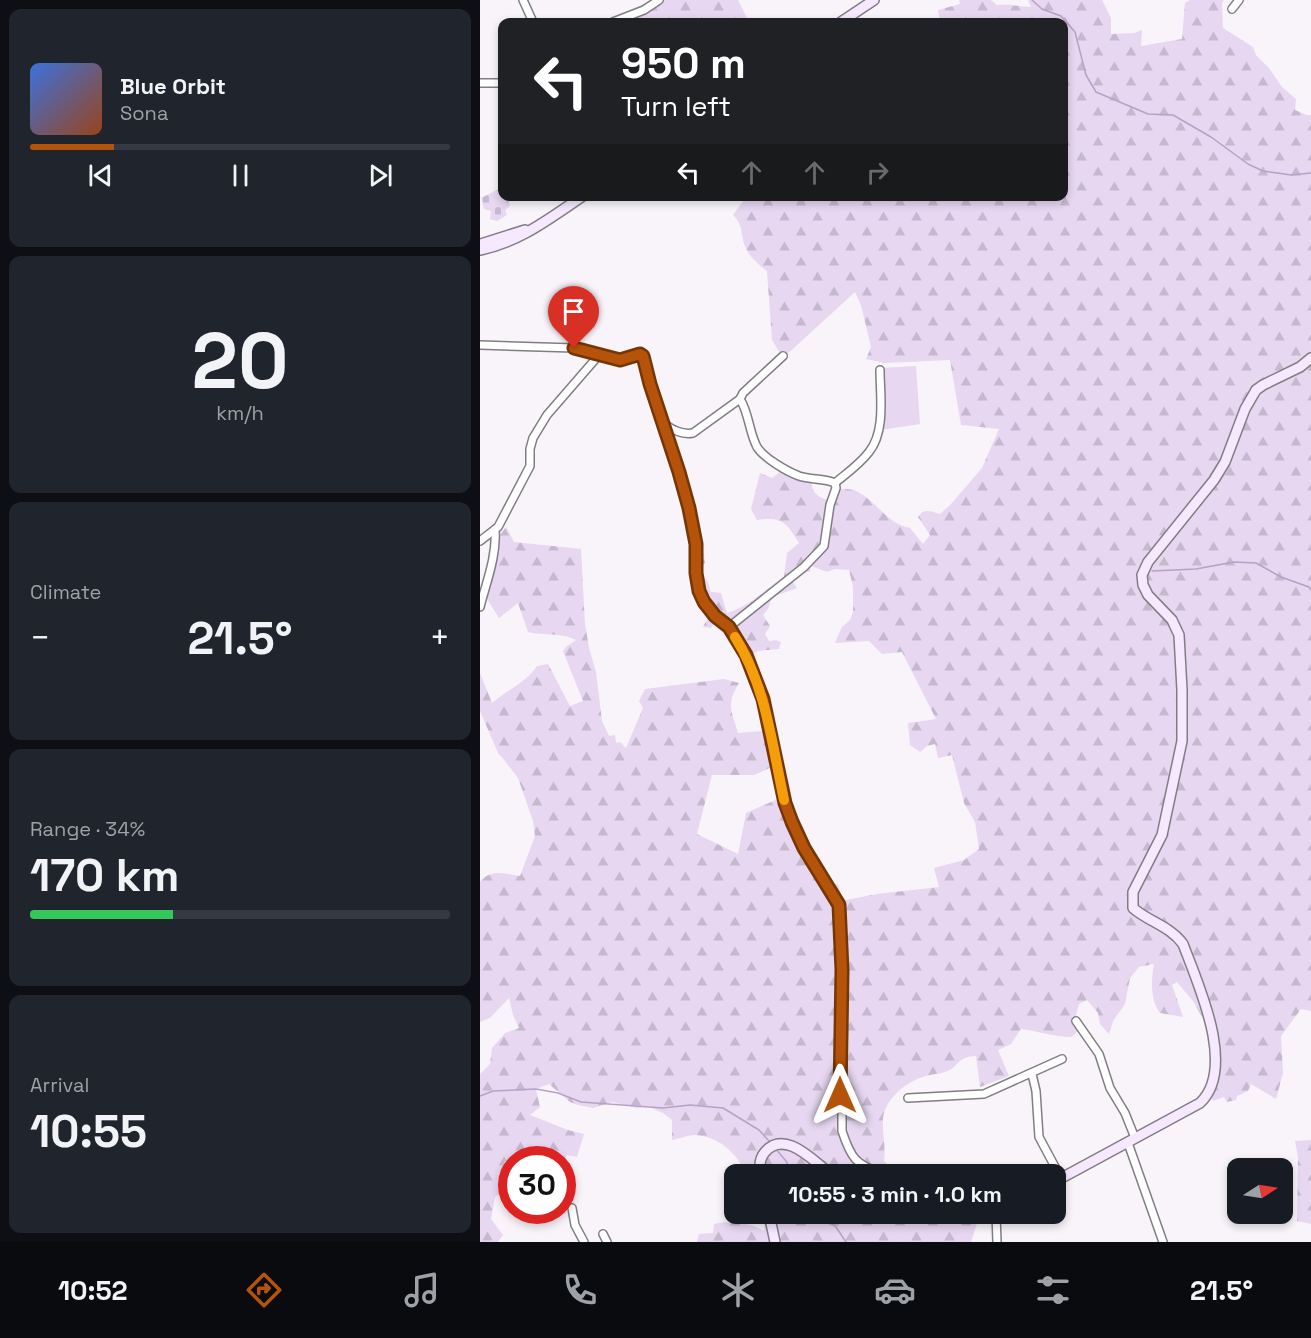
<!DOCTYPE html>
<html lang="en">
<head>
<meta charset="utf-8">
<style>
	:root { --surface:#171b24; --page:#20242c; --text:#f1f3f6; --muted:#9ea1a6; --line:#363941; --accent:#b45309 }
	body { margin:0; font-family:"Space Grotesk",sans-serif; background:var(--page); color:var(--text); height:100vh; display:flex; flex-direction:column; font-size:22px; white-space:nowrap }
	* { box-sizing:border-box; margin:0 }
	p { font-size:20px; color:var(--muted) }
	.icon { flex:none; width:33px; height:33px; fill:none; stroke:currentColor; stroke-width:2; stroke-linecap:round; stroke-linejoin:round }
	.map { position:relative; flex:1; overflow:hidden }
	.side { display:flex; flex-direction:column; gap:9px; padding:9px; background:#0d0f14; width:480px }
	.side>* { flex:none }
	.guide { position:absolute; left:18px; top:18px; width:570px; height:183px; border-radius:12px; box-shadow:0 3px 9px #0003; background:#202124; color:#fff; overflow:hidden }
	.needle { width:39px; rotate:78deg }
	.tools { position:absolute; left:747px; top:1158px; display:grid; gap:12px }
	.tools a { display:grid; place-items:center; width:66px; height:66px; border-radius:12px; background:var(--surface); box-shadow:0 3px 9px #0003; font-size:30px }
	.speed { position:absolute; left:18px; top:1146px; display:flex; gap:12px; font-size:30px; font-weight:700; text-align:center }
	.speed>* { display:grid; place-content:center; width:78px; height:78px; border-radius:50%; background:var(--surface); box-shadow:0 3px 9px #0003; line-height:1 }
	.speed .limit { border:9px solid #d22; background:#fff; color:#111 }
	.pin { position:absolute; display:grid; place-items:center; width:51px; height:51px; color:#fff; margin:-62px -26px; border-radius:50% 50% 50% 0; rotate:-45deg; box-shadow:0 0 6px #0007 }
	.pin .icon { rotate:45deg }
	.me { position:absolute; width:66px; margin:-33px; rotate:0deg; stroke-linejoin:round; filter:drop-shadow(0 0 4px #0008) }
	.turn { display:flex; align-items:center; gap:21px; height:126px; padding:0 24px; font-size:27px }
	.turn .icon { width:78px; height:78px; stroke-width:2.5 }
	.turn b { display:block; font-size:42px; line-height:51px }
	.lanes { display:flex; align-items:center; height:57px; padding:0 24px; background:#0003; justify-content:center; gap:30px; direction:ltr }
	.lanes .off { opacity:.35 }
	.big { font-size:45px; font-weight:700; line-height:1.1 }
	.side .tile { flex:1; display:flex; flex-direction:column; justify-content:center; gap:9px; min-width:0; padding:0 21px; border-radius:12px; background:var(--page) }
	.side .dial { align-items:center; gap:0 }
	.dial b { font-size:78px; line-height:1 }
	.song { display:flex; align-items:center; gap:18px }
	.cover { width:72px; height:72px; border-radius:9px; background:linear-gradient(135deg,hsl(220 70% 55%),hsl(20 70% 35%)) }
	.played { height:6px; border-radius:3px; background:linear-gradient(90deg,var(--accent) 20%,var(--line) 20%) }
	.keys { display:flex; justify-content:space-around; direction:ltr }
	.heat { display:flex; justify-content:space-between; align-items:center; font-size:33px; direction:ltr }
	.charge { height:9px; border-radius:4px; background:linear-gradient(90deg,#34c759 34%,var(--line) 0) }
	.trip { position:absolute; left:244px; top:1164px; width:342px; height:60px; border-radius:12px; background:var(--surface); box-shadow:0 3px 9px #0003; font-weight:700; line-height:60px; text-align:center }
	.tabs { display:flex; height:96px; justify-content:space-around; align-items:center; background:#090b0e; color:var(--muted) }
	.tabs .icon { width:42px; height:42px }
	.tabs .selected { color:var(--accent) }
	.tabs b { font-size:27px; color:var(--text) }
	main { display:flex; flex:1; min-height:0 }
	.map>svg:first-child { display:block }
</style>
</head>
<body>
<main>
<section class="side">
<div class="tile">
<div class="song"><i class="cover"></i><div><b>Blue Orbit</b><p>Sona</p></div></div>
<div class="played"></div>
<div class="keys"><svg class="icon" aria-label="previous" viewBox="0 0 24 24"><path d="M18 5L8 12l10 7zM5 5v14"/></svg><svg class="icon" aria-label="pause" viewBox="0 0 24 24"><path d="M8 5v14M16 5v14"/></svg><svg class="icon" aria-label="next" viewBox="0 0 24 24"><path d="M6 5l10 7-10 7zM19 5v14"/></svg></div>
</div>
<div class="tile dial"><b>20</b><p>km/h</p></div>
<div class="tile"><p>Climate</p>
<div class="heat"><a>−</a><b class="big">21.5°</b><a>+</a></div>
</div>
<div class="tile"><p>Range · 34%</p><b class="big">170 km</b><div class="charge"></div></div>
<div class="tile"><p>Arrival</p><b class="big">10:55</b></div>
</section>
<div class="map">
<svg width="831" height="1242" viewBox="0 0 831 1242">
	<defs>
		<pattern id="forest-firs" width="22" height="20" patternUnits="userSpaceOnUse" patternTransform="scale(1.5)"><rect width="22" height="20" fill="#e7d7f1"/><path d="M5 1l3.5 6h-7zM16 11l3.5 6h-7z" fill="#c6b9cf"/></pattern>
		<pattern id="cemetery-stones" width="16" height="16" patternUnits="userSpaceOnUse" patternTransform="scale(1.5)"><rect width="16" height="16" fill="#e7d7f1"/><path d="M2 7V4a2 2 0 0 1 4 0v3zM10 15v-3a2 2 0 0 1 4 0v3z" fill="#c6b9cf"/></pattern>
	</defs>
	<rect width="100%" height="100%" fill="#f8f4fa"/>
	<polygon fill="#e7d7f1" points="436,366 440,424 401,430 402,368"/>
	<g fill="url(#forest-firs)">
		<polygon points="173,0 258,0 269,22 131,22 141,14"/>
		<path d="M479,0h32l6,5c12,-2 22,2 34,2l-3,-7h74l9,18v16l23,-1 8,-3 -1,16 41,-7 3,-36 5,-3h34l-2,3 1,25 30,19 3,8 13,13 13,19 14,12 -1,11 12,5h4v896l-10,-2 -20,27 2,37 -7,26 -25,-15 -3,7 -11,5 -1,4 -9,2 -3,-5 -11,4 -6,-15 9,-2 3,-44h-10l-3,-16 -13,-23 -16,-19 -5,3 11,32 -23,-4c-10,-14 -9,-32 -6,-49l-15,3 -9,11 -5,26 -12,17 -4,13 -9,-10 -2,-11 -11,-13 -8,4 -3,11 3,14 -7,8c-18,0 -34,-6 -51,-8l-10,15 -13,6 11,26 -29,11 -4,-31c-21,1 -16,11 -31,16 -6,2 -13,2 -19,4 -19,5 -41,22 -43,43 -1,14 3,27 1,42l14,13h-153c-6,-20 -27,-38 -50,-39 -7,0 -16,4 -23,5v-20l-9,-7 -14,-6 -12,1 -25,-6 -19,6 -15,-3 -8,-3 -21,-18 -13,5 4,18 -10,8 38,15 16,4 -7,23 -10,-2 -4,6h-58l-6,13 12,13 -16,10 -4,22 12,16 -5,7h-18v-168l10,-10 2,-16 13,-15 14,-5 -6,-13 -4,-17 -19,20 -10,4v-140c11,-14 25,-8 40,-6l15,-40 -2,-15 -15,-43 -17,-22 -2,-1 -19,-44v-38l12,30c15,-13 35,-21 45,-37l11,-2 22,42 13,-5 -20,-50 3,-4 10,-7c-15,-8 -32,-4 -48,-8l-10,-29 -19,15 -15,-24 10,-51 12,-16 8,15 67,7 4,75 4,24 7,24 6,49 7,15 6,-1 1,8 4,-1 6,6 17,-40 -4,-7 6,-12 79,-10 15,4c-13,22 -8,26 -1,50l24,-2 8,8 2,28 -18,8h-42l-15,59 41,20 8,-41 34,-15 22,62 26,25 10,-1 3,10 5,6 31,-6 62,-7 -5,-19 30,-8 15,-11 -4,-27 -11,-19 -12,-48 -14,3 -3,-14 -8,2 -7,6 -10,-7 -2,-22 28,-4 -34,-67 -20,2 -13,-13 -34,2 7,-16 8,-7 3,-8v-25l-4,-17 -14,-1 -8,3 -16,-6 -1,6 -9,-1 -9,10 5,7 -25,9 -4,12 -5,6 7,11 -5,8 4,7 7,-1 5,2 -2,7 -21,2 -12,5 -22,-33 -8,-4 -5,9 -8,-1 5,-10c-2,-7 -6,-10 -9,-17 -5,-9 -4,-18 -10,-27l3,-21 12,1 1,10 -4,4 1,9 5,4 4,12 10,1 6,20c23,-7 37,-23 57,-36l3,-24 12,-10c-12,-20 -17,-27 -42,-23l-6,-11 9,-36 12,5 12,-9 27,11c1,14 7,17 19,21l11,-12c29,-3 40,34 69,39l13,16 7,-9 -12,-18c6,-9 13,-6 22,-3l11,-10 31,-36 17,-39 -38,-4 -11,-65 -65,3 -19,-4 5,-12 -10,-42 -6,-13 -72,66 -11,-18 -5,-69c-9,-7 -18,-14 -22,-25 -5,-13 -1,-20 -12,-31l13,-18 318,-1v-174h-124l-2,-12 22,-6z"/>
		<polygon points="831,1140 831,1224 817,1221 818,1157 815,1141"/>
		<path d="M282,1214h217v3l-8,25h-274l2,-8 14,-1 1,-9c13,-4 39,-1 50,7l1,-12z"/>
	</g>
	<polygon fill="url(#cemetery-stones)" points="19,189 22,192 22,196 27,197 30,206 25,210 27,215 17,221 10,219 11,211 4,209 1,198"/>
	<g fill="none" stroke-linecap="round" stroke-linejoin="round">
		<g stroke="#b8a1c6" stroke-width="1.5">
			<polyline points="552,0 562,9 581,16 595,32 606,75 616,92 668,114 693,115 731,137 768,164 783,171 811,175 831,173"/>
			<polyline points="672,571 716,569 754,562 776,563 801,577 829,587 831,590"/>
			<polyline points="0,1096 13,1091 56,1089 78,1093 101,1102 183,1108 210,1105 243,1108 279,1130 290,1142"/>
			<polyline points="295,1148 306,1161 313,1174"/>
			<polyline points="340,1214 356,1227 366,1242"/>
		</g>
		<defs>
			<g id="street">
				<polyline points="43,0 53,22"/>
				<polyline points="752,9 759,0"/>
				<polyline points="133,22 164,10 179,0"/>
				<polyline points="0,83 22,83"/>
				<path d="M0,345l94,3 46,12 20,-6 3,2 7,28 29,88 10,36 7,36v29l3,18 5,11 11,14 14,11 17,28 17,45 22,103 7,18 12,27 35,57 3,65v161c9,27 13,33 40,43"/>
				<path d="M183,423c10,7 19,12 30,10l47,-34 3,-6 40,-37"/>
				<path d="M355,483c12,-10 25,-19 34,-31 17,-21 11,-57 11,-82"/>
				<polyline points="0,541 18,527 50,466 50,449 53,438 67,415 119,355"/>
				<path d="M0,607c6,-24 17,-51 15,-77"/>
				<path d="M249,627l75,-60 20,-21 6,-41 6,-17 -1,-5c-11,-5 -24,-3 -36,-7 -13,-5 -35,-18 -42,-29 -8,-15 -8,-34 -17,-48"/>
				<polyline points="596,1021 619,1054 630,1088 645,1113 655,1138"/>
				<polyline points="552,1074 556,1091 559,1137 581,1178"/>
				<polyline points="428,1098 504,1094 582,1059"/>
				<polyline points="648,1143 683,1242"/>
				<polyline points="92,1208 95,1225 104,1242"/>
				<polyline points="516,1214 517,1242"/>
				<polyline points="123,1234 127,1242"/>
			</g>
			<g id="secondary">
				<polyline points="361,22 394,0"/>
				<polyline points="1,244 45,230"/>
				<path d="M0,250c40,-8 70,-32 103,-54"/>
				<path d="M281,1174c-2,-8 -2,-15 4,-22 20,-24 50,11 66,22"/>
				<path d="M576,1181l144,-78c37,-35 -2,-119 -17,-159 -13,-18 -34,-22 -50,-36v-16l29,-57 20,-94v-51l-3,-55 -7,-15 -24,-25 -5,-10 -1,-10 6,-13 66,-82 11,-18 20,-53 11,-19 7,-5 37,-18 11,-9"/>
				<polyline points="289,1214 295,1242"/>
			</g>
		</defs>
		<use href="#street" stroke="#817e83" stroke-width="10"/>
		<use href="#secondary" stroke="#817e83" stroke-width="12"/>
		<use href="#street" stroke="#fff" stroke-width="7"/>
		<use href="#secondary" stroke="#f6e8ff" stroke-width="9"/>
	</g>
	<g fill="none" stroke-linecap="round" stroke-linejoin="round">
		<defs>
			<polyline id="route" points="94,348 140,360 160,354 163,356 170,384 199,472 209,508 216,544 216,573 219,591 224,602 235,616 249,627 266,655 283,699 305,803 312,822 324,848 359,905 362,970 360,1095"/>
		</defs>
		<use href="#route" stroke="#753606" stroke-width="15"/>
		<use href="#route" stroke="#b45309" stroke-width="10"/>
		<path stroke="#f59e0b" stroke-width="10" d="M255,637c31,49 37,107 49,163"/>
	</g>
</svg>
<div class="tools">
<a><svg class="needle" viewBox="-14 -14 28 28"><path d="M0-13l5 13h-10z" fill="#e53935"/><path d="M0 13l5-13h-10z" fill="#9ea1a6"/></svg></a>
</div>
<div class="speed"><div class="limit">30</div></div>
<div class="pin" style="left:94px;top:348px;background:#d93025"><svg class="icon" aria-label="arrive" viewBox="0 0 24 24"><path d="M6 21V4h12l-3 4 3 4H6"/></svg></div>
<svg class="me" style="left:360px;top:1095px" viewBox="-20 -20 40 40"><path d="M0-17L14 15 0 8-14 15z" fill="#b45309" stroke="#fff" stroke-width="4"/></svg>
<div class="trip">10:55 · 3 min · 1.0 km</div>
<div class="guide">
<div class="turn"><svg class="icon" aria-label="left" viewBox="0 0 24 24"><path d="M17 20v-9H6M10 6l-5 5 5 5"/></svg><div><b>950 m</b>Turn left</div></div>
<div class="lanes"><svg class="icon" aria-label="left" viewBox="0 0 24 24"><path d="M17 20v-9H6M10 6l-5 5 5 5"/></svg><svg class="icon off" aria-label="ahead" viewBox="0 0 24 24"><path d="M12 20V5M6 11l6-6 6 6"/></svg><svg class="icon off" aria-label="ahead" viewBox="0 0 24 24"><path d="M12 20V5M6 11l6-6 6 6"/></svg><svg class="icon off" aria-label="right" viewBox="0 0 24 24"><path d="M7 20v-9h11M14 6l5 5-5 5"/></svg></div>
</div>
</div>
</main>
<nav class="tabs">
<b>10:52</b>
<svg class="icon selected" aria-label="directions" viewBox="0 0 24 24"><path d="M12 3l9 9-9 9-9-9zM9 14v-3h6M13 9l2 2-2 2"/></svg>
<svg class="icon" aria-label="music" viewBox="0 0 24 24"><path d="M9 18V5l10-2v13"/><circle cx="6" cy="18" r="3"/><circle cx="16" cy="16" r="3"/></svg>
<svg class="icon" aria-label="phone" viewBox="0 0 24 24"><path d="M5 4h4l2 5-3 2q2 4 5 5l2-3 5 2v4C11 20 4 13 5 4z"/></svg>
<svg class="icon" aria-label="climate" viewBox="0 0 24 24"><path d="M12 3v18M4 7l16 10M4 17L20 7"/></svg>
<svg class="icon" aria-label="car" viewBox="0 0 24 24"><path d="M5 17H2v-5l4-1 3-4h7l3 4 3 1v5h-3M9 17h6M6 11h13"/><circle cx="7" cy="17" r="2"/><circle cx="17" cy="17" r="2"/></svg>
<svg class="icon" aria-label="filters" viewBox="0 0 24 24"><path d="M4 7h16M4 17h16"/><circle cx="9" cy="7" r="2"/><circle cx="15" cy="17" r="2"/></svg>
<b>21.5°</b>
</nav>
</body>
</html>
